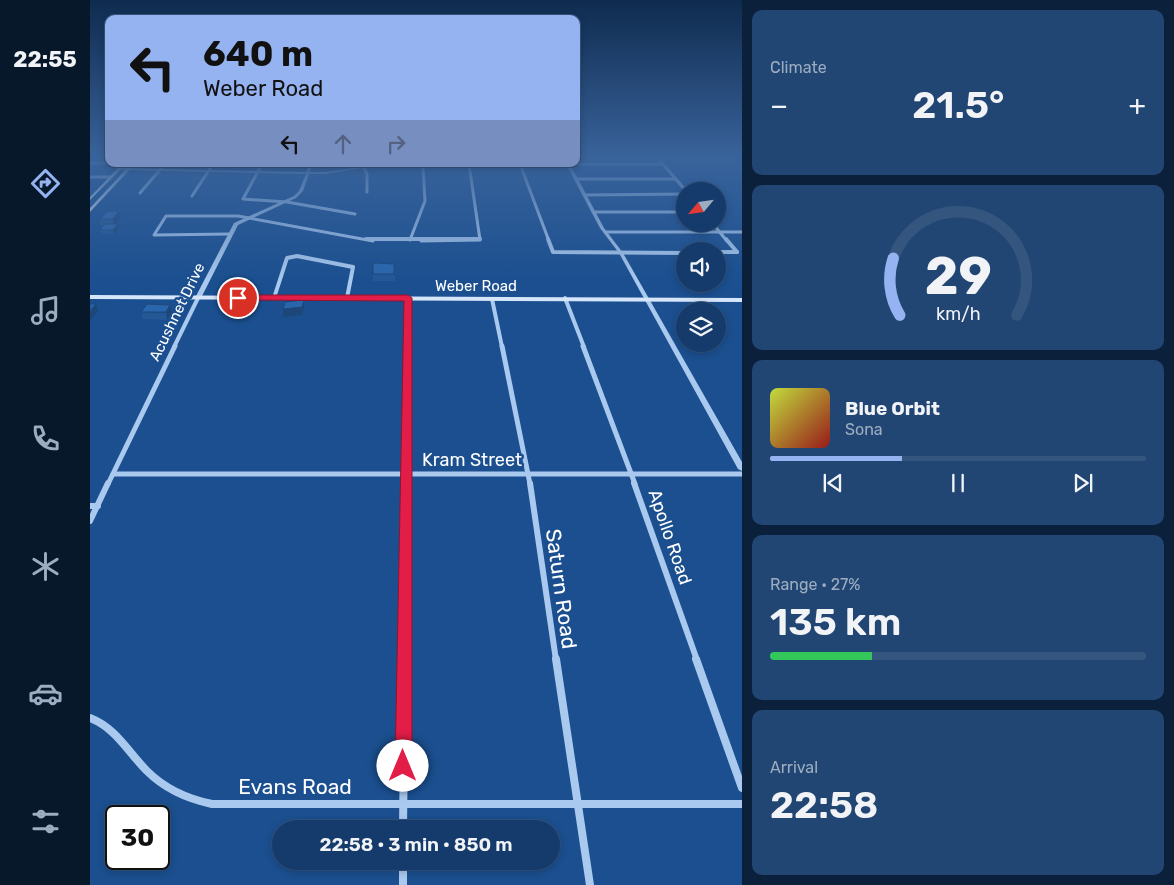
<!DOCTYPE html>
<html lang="en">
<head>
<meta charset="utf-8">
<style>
	:root { --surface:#143b6b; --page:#214673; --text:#f1f3f6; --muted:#9dadc1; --line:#33557e; --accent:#95b2f1 }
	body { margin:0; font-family:Rubik,sans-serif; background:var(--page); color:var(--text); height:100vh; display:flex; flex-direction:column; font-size:19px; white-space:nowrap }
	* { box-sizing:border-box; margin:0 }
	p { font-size:16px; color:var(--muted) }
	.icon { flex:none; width:28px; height:28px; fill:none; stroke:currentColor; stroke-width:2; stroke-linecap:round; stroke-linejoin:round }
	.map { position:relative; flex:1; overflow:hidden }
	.side { display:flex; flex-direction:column; gap:10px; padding:10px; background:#0b203b; width:432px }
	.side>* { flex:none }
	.hud { position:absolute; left:15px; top:15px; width:475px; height:152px; border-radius:10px; box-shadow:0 2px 8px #0003,0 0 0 1px var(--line); background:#95b2f1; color:#111; overflow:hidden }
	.needle { width:32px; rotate:241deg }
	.tools { position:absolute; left:586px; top:182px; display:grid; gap:10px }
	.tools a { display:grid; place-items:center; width:50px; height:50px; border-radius:50%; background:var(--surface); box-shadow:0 2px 8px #0003,0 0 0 1px var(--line); font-size:25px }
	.speed { position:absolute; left:15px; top:805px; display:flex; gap:10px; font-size:25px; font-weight:700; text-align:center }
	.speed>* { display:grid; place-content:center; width:65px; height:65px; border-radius:50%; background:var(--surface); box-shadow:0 2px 8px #0003,0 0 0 1px var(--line); line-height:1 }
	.speed .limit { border:2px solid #111; border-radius:8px; background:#fff; color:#111 }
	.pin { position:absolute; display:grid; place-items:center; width:42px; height:42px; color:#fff; margin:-21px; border:2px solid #fff; border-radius:50%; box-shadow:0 1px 5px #0007 }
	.me { position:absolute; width:55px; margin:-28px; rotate:0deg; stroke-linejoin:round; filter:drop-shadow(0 0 4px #0008) }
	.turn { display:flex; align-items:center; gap:18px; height:105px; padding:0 15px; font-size:22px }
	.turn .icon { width:65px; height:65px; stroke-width:2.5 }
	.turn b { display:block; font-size:35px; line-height:42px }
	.lanes { display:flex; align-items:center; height:48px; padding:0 15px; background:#0003; justify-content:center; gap:25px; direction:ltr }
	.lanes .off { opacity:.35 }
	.big { font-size:38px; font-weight:600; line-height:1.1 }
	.side .card { flex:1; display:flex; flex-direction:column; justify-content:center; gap:8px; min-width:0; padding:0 18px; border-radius:10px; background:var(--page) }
	.side .dial { align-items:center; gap:0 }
	.dial svg { height:130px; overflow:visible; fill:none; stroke:var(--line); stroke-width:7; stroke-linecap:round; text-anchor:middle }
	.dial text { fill:var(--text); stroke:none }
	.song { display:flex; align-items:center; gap:15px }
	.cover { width:60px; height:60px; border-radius:8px; background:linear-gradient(135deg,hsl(70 70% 55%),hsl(0 70% 35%)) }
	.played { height:5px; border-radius:2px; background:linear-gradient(90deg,var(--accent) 35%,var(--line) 35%) }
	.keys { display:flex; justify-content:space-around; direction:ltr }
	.heat { display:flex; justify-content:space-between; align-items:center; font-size:28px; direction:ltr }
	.charge { height:8px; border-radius:4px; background:linear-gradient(90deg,#34c759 27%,var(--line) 0) }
	.trip { position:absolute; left:182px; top:820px; width:288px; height:50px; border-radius:25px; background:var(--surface); box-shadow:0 2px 8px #0003,0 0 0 1px var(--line); font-weight:600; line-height:50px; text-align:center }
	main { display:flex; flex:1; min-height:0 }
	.tabs { display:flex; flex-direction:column; width:90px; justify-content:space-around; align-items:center; background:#08182b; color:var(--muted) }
	.tabs .icon { width:35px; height:35px }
	.tabs .selected { color:var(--accent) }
	.tabs b { font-size:22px; color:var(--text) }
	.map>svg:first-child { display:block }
</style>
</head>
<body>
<main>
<nav class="tabs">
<b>22:55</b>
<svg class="icon selected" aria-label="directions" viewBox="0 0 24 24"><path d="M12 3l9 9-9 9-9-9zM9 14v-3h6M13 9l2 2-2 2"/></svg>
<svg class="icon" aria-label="music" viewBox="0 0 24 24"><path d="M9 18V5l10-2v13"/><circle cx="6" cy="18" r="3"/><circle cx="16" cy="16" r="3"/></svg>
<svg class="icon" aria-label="phone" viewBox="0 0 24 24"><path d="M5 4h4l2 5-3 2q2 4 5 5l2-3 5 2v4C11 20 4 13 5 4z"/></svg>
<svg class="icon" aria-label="climate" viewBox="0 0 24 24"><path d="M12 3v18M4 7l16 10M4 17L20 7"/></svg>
<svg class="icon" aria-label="car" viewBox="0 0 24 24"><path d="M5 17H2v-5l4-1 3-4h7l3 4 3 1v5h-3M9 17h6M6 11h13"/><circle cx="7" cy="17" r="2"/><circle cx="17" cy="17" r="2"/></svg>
<svg class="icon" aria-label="filters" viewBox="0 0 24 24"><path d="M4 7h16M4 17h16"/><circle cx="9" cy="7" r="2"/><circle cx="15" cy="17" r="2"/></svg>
</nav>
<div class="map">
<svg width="652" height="885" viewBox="0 0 652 885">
	<rect width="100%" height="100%" fill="#1b4f8f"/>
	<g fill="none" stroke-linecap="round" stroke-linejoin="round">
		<g stroke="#a9c9ee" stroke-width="3">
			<polyline points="567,157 596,191"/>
			<polyline points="0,163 19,163"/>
			<polyline points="172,164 153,199 197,202 265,214"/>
			<polyline points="272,164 277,174 277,192"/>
			<polyline points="430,164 459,241"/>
			<polyline points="478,164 573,164"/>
			<polyline points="0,177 21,177"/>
			<polyline points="486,179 586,179"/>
			<polyline points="50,193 75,164"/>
			<polyline points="494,195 595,194"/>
			<polyline points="102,196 123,164"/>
			<polyline points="503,212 595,212"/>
			<polyline points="623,224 637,241"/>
			<polyline points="515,232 652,232"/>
			<polyline points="139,234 64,235 76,216 148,216 283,241"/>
			<polyline points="320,240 335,201 333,167 330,164"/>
			<polyline points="331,241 390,240 379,164"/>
		</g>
		<g stroke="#a9c9ee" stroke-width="4">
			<polyline points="276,239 390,239"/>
			<polyline points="458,239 463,252 595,253"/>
			<polyline points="636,239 647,252"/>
			<polyline points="628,252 647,252"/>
			<polyline points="184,298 197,258 207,256 263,267 257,298"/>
			<polyline points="475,298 494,347"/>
			<polyline points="402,299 412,347"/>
			<polyline points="84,347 108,298"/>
			<polyline points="318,347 318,298"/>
		</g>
		<g stroke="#a9c9ee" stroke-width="5">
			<polyline points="412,346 440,484"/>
			<polyline points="493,346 545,484"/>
			<polyline points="23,474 652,474"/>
			<polyline points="18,484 85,346"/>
			<polyline points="316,484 318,346"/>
		</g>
		<g stroke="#a9c9ee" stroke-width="6">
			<polyline points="440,483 466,660"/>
			<polyline points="544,483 607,660"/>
			<polyline points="0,506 8,506"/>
			<polyline points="0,521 18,483"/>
			<polyline points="315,660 316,483"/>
		</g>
		<g stroke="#a9c9ee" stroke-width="8">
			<polyline points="466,659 500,885"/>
			<polyline points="606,659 652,788"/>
			<path d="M0,718c26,10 38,34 57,53 18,18 41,28 65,33h530"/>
			<polyline points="313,829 315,659"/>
			<polyline points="313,861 313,885"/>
		</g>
		<g fill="#a9c9ee" fill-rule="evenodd">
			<polygon points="219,164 223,164 220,172 235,172 292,164 300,164 235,174 219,174 213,191 206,198 148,225 111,298 108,300 105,298 144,223 204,196 209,191 216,174 28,170 26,169 28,168 216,172"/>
			<polygon points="476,164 480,164 514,228 533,253 652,462 652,471 648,469 529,253 510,228"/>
		</g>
		<g fill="#d6e6fa" fill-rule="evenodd">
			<polygon points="32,164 36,164 0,200 0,197"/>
			<polygon points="41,164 45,164 0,212 0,208"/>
			<polygon points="0,295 652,298 652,302 0,299"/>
		</g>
	</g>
	<g fill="#245895">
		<polygon points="31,217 25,224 28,224 29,228 24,234 11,234 10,230 14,226 11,226 10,219"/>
		<polygon points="304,264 305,281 283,281 283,274"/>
		<polygon points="51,312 82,313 77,320 53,319"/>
	</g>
	<g fill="#1d4779">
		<polygon points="29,211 31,217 24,226 23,219"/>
		<polygon points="28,224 29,228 24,234 23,230"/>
		<polygon points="214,300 214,308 212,315 193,317 193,309"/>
		<polygon points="6,304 8,311 0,321 0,311"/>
		<polygon points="80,305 82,313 77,320 76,312"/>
	</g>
	<g fill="#2a66ad" stroke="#1d4779">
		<polygon points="17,211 29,211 23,219 10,219"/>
		<polygon points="15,224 28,224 23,230 10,230"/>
		<polygon points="286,263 304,264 304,274 283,274 283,264"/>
		<polygon points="214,300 212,307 193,309 195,302"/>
		<polygon points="0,304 6,304 0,311"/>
		<polygon points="57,304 80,305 76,312 51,312"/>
	</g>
	<linearGradient id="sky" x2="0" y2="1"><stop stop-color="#0f2b4f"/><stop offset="0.56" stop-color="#39639b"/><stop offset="1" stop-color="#39639b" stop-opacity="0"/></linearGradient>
	<rect width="652" height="281" fill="url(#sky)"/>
	<polygon fill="#e11d48" stroke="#92132f" points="318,295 322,298 322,766 320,771 313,774 307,771 305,766 314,301 148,300 144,298 148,295"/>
	<g text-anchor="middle" stroke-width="5" stroke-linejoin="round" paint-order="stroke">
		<g font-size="15" fill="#fff" stroke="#1b4f8f">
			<text x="386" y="291">Weber Road</text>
			<text transform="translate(87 312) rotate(-64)" y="5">Acushnet Drive</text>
		</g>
		<g font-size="18" fill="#fff" stroke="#1b4f8f">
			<text x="382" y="466">Kram Street</text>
			<text transform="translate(580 537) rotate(71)" y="6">Apollo Road</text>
		</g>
		<g font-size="21" fill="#fff" stroke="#1b4f8f">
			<text transform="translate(471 589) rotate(82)" y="7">Saturn Road</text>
			<text x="205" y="794">Evans Road</text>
		</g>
	</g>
</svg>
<div class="tools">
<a><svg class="needle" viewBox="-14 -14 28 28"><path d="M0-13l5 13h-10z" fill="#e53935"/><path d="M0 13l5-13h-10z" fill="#9dadc1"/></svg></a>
<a><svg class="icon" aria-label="sound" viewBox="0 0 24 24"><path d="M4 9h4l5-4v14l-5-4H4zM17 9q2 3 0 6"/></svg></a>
<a><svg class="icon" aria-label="layers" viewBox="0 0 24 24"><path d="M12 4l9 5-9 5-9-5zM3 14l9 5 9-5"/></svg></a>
</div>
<div class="speed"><div class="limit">30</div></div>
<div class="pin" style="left:148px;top:298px;background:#d93025"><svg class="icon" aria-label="arrive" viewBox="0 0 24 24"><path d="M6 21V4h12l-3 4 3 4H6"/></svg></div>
<svg class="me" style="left:313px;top:766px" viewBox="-20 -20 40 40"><circle r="19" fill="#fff"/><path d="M0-13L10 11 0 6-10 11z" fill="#e11d48"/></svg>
<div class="trip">22:58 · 3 min · 850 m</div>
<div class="hud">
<div class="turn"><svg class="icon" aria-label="left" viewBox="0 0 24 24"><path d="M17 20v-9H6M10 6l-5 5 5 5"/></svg><div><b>640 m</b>Weber Road</div></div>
<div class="lanes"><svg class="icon" aria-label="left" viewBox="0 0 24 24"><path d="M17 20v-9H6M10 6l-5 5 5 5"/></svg><svg class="icon off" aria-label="ahead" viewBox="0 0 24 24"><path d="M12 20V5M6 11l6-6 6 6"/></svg><svg class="icon off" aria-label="right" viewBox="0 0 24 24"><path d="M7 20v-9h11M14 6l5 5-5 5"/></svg></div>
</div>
</div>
<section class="side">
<div class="card"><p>Climate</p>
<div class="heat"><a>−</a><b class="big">21.5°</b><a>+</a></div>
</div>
<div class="card dial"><svg viewBox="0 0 100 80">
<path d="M14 69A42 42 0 1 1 86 69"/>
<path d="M14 69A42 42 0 0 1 10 34" stroke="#95b2f1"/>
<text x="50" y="56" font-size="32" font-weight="700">29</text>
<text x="50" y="72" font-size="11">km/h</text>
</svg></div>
<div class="card">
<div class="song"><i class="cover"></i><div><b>Blue Orbit</b><p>Sona</p></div></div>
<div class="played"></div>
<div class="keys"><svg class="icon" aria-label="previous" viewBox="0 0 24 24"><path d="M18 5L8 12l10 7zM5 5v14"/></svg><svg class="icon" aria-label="pause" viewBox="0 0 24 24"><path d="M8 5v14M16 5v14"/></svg><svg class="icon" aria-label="next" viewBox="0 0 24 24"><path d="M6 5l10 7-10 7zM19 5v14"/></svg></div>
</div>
<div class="card"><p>Range · 27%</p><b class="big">135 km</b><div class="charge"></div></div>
<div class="card"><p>Arrival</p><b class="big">22:58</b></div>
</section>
</main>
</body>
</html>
